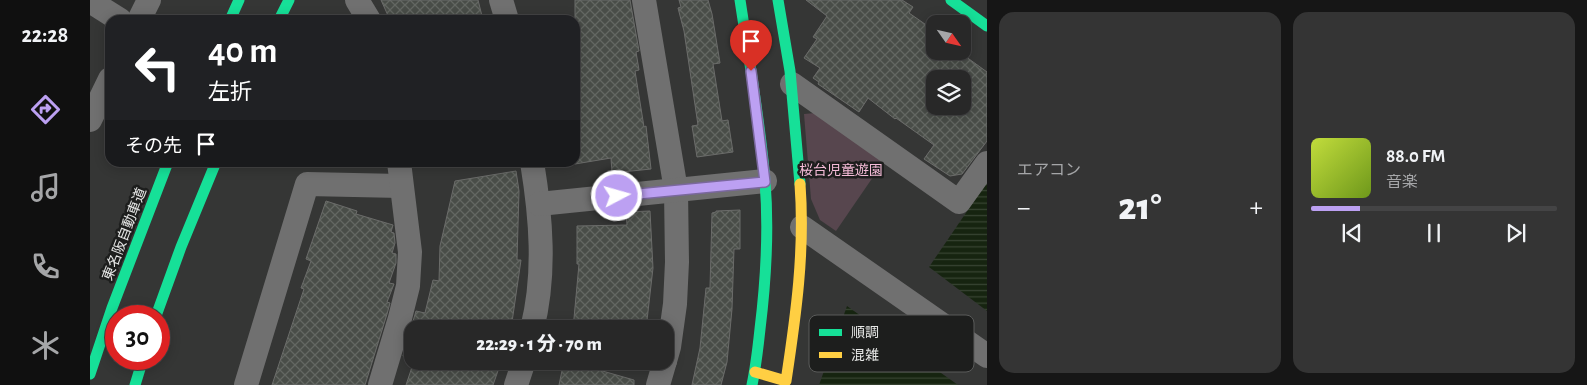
<!DOCTYPE html>
<html lang="ja">
<head>
<meta charset="utf-8">
<style>
	:root { --surface:#282828; --page:#343434; --text:#f1f3f6; --muted:#a5a6a8; --line:#444445; --accent:#bca0f2 }
	body { margin:0; font-family:"Alegreya Sans","Noto Sans JP",sans-serif; background:var(--page); color:var(--text); height:100vh; display:flex; flex-direction:column; font-size:19px; white-space:nowrap }
	* { box-sizing:border-box; margin:0 }
	p { font-size:16px; color:var(--muted) }
	.icon { flex:none; width:28px; height:28px; fill:none; stroke:currentColor; stroke-width:2; stroke-linecap:round; stroke-linejoin:round }
	.map { position:relative; flex:1; overflow:hidden }
	.details { display:flex; flex-direction:column; gap:12px; padding:12px; background:#161616; width:600px }
	.details>* { flex:none }
	.top-card { position:absolute; left:15px; top:15px; width:475px; height:152px; border-radius:15px; box-shadow:0 2px 12px #0003,0 0 0 1px var(--line); background:#202124; color:#fff; overflow:hidden }
	.needle { width:32px; rotate:124deg }
	.buttons { position:absolute; left:836px; top:15px; display:grid; gap:10px }
	.buttons a { display:grid; place-items:center; width:45px; height:45px; border-radius:10px; background:var(--surface); box-shadow:0 2px 12px #0003,0 0 0 1px var(--line); font-size:25px }
	.speed { position:absolute; left:15px; top:305px; display:flex; gap:10px; font-size:25px; font-weight:700; text-align:center }
	.speed>* { display:grid; place-content:center; width:65px; height:65px; border-radius:50%; background:var(--surface); box-shadow:0 2px 12px #0003,0 0 0 1px var(--line); line-height:1 }
	.speed .limit { border:8px solid #d22; background:#fff; color:#111 }
	.pin { position:absolute; display:grid; place-items:center; width:42px; height:42px; color:#fff; margin:-51px -21px; border-radius:50% 50% 50% 0; rotate:-45deg; box-shadow:0 0 5px #0007 }
	.pin .icon { rotate:45deg }
	.me { position:absolute; width:55px; margin:-28px; rotate:84deg; stroke-linejoin:round; filter:drop-shadow(0 0 4px #0008) }
	.turn { display:flex; align-items:center; gap:18px; height:105px; padding:0 20px; font-size:22px }
	.turn .icon { width:65px; height:65px; stroke-width:2.5 }
	.turn b { display:block; font-size:35px; line-height:42px }
	.then { display:flex; align-items:center; height:48px; padding:0 20px; background:#0003; gap:10px; font-size:19px }
	.big { font-size:38px; font-weight:800; line-height:1.1 }
	.details .widget { flex:1; display:flex; flex-direction:column; justify-content:center; gap:8px; min-width:0; padding:0 18px; border-radius:15px; background:var(--page) }
	.song { display:flex; align-items:center; gap:15px }
	.cover { width:60px; height:60px; border-radius:8px; background:linear-gradient(135deg,hsl(70 70% 55%),hsl(80 70% 35%)) }
	.played { height:5px; border-radius:2px; background:linear-gradient(90deg,var(--accent) 20%,var(--line) 20%) }
	.keys { display:flex; justify-content:space-around; direction:ltr }
	.heat { display:flex; justify-content:space-between; align-items:center; font-size:28px; direction:ltr }
	.details .tiles { flex:1; display:grid; gap:12px; grid-template-columns:repeat(2,1fr) }
	.trip { position:absolute; left:314px; top:320px; width:270px; height:50px; border-radius:15px; background:var(--surface); box-shadow:0 2px 12px #0003,0 0 0 1px var(--line); font-weight:800; line-height:50px; text-align:center }
	main { display:flex; flex:1; min-height:0 }
	.tab-bar { display:flex; flex-direction:column; width:90px; justify-content:space-around; align-items:center; background:#101010; color:var(--muted) }
	.tab-bar .icon { width:35px; height:35px }
	.tab-bar .active { color:var(--accent) }
	.tab-bar b { font-size:22px; color:var(--text) }
	.map>svg:first-child { display:block }
</style>
</head>
<body>
<main>
<nav class="tab-bar">
<b>22:28</b>
<svg class="icon active" aria-label="directions" viewBox="0 0 24 24"><path d="M12 3l9 9-9 9-9-9zM9 14v-3h6M13 9l2 2-2 2"/></svg>
<svg class="icon" aria-label="music" viewBox="0 0 24 24"><path d="M9 18V5l10-2v13"/><circle cx="6" cy="18" r="3"/><circle cx="16" cy="16" r="3"/></svg>
<svg class="icon" aria-label="phone" viewBox="0 0 24 24"><path d="M5 4h4l2 5-3 2q2 4 5 5l2-3 5 2v4C11 20 4 13 5 4z"/></svg>
<svg class="icon" aria-label="climate" viewBox="0 0 24 24"><path d="M12 3v18M4 7l16 10M4 17L20 7"/></svg>
</nav>
<div class="map">
<svg width="897" height="385" viewBox="0 0 897 385">
	<defs>
		<pattern id="water-rules" width="6" height="5" patternUnits="userSpaceOnUse" patternTransform="scale(1.25)"><rect width="6" height="5" fill="#162410"/><path d="M0 2.5h6" fill="none" stroke="#384433"/></pattern>
		<pattern id="building-cross-hatch" width="8" height="8" patternUnits="userSpaceOnUse" patternTransform="scale(1.25)"><rect width="8" height="8" fill="#494d48"/><path d="M0 0l8 8M0 8l8-8" fill="none" stroke="#636762"/></pattern>
	</defs>
	<rect width="100%" height="100%" fill="#353635"/>
	<polygon fill="#57464e" points="725,113 794,161 746,231 730,220 721,199 714,114"/>
	<g fill="url(#water-rules)">
		<polygon points="897,182 897,311 839,267"/>
		<polygon points="757,306 868,385 729,385"/>
	</g>
	<g fill="url(#building-cross-hatch)" stroke="#6b6c6a" fill-rule="evenodd">
		<polygon points="291,0 388,0 393,20 300,20"/>
		<polygon points="485,0 540,0 549,51 546,52 549,70 545,71 554,127 556,126 561,169 522,173 521,158 485,164"/>
		<polygon points="589,0 618,0 622,14 630,63 623,64 632,121 638,120 643,152 607,157 602,126 608,125 594,31 588,8 591,7"/>
		<path d="M716,0h96l11,7 -4,6 26,18v20h23l29,21v69l-25,33 -12,2 -26,-17 10,-14 -38,-27 -1,1 -27,-21 -9,14 -41,-28 1,-2 -6,-4 7,-10 -16,-10 13,-19 -4,-2 14,-21zM845,79h27v27h-27z"/>
		<polygon points="426,171 429,191 427,260 431,260 421,329 322,329 322,359 313,356 326,311 335,313 343,280 349,281 350,246 365,181"/>
		<polygon points="236,201 267,211 266,214 303,225 301,232 304,233 305,243 302,253 306,254 306,263 299,283 304,284 297,302 300,303 297,314 275,385 182,385 214,289 211,288 221,261 216,259"/>
		<polygon points="650,210 650,249 644,249 642,309 637,362 631,385 602,385 610,348 616,288 620,288 622,213 626,212 626,211"/>
		<polygon points="560,211 563,268 556,329 483,329 489,264 487,264 487,226 537,225 536,212"/>
		<polygon points="324,361 408,361 407,367 409,368 403,385 316,385"/>
		<polygon points="474,361 504,361 502,368 544,380 544,385 469,385"/>
	</g>
	<g fill="none" stroke-linecap="round" stroke-linejoin="round">
		<g stroke="#707070" stroke-width="24">
			<polyline points="267,0 279,20"/>
			<polyline points="411,0 417,20"/>
			<polyline points="554,0 586,190 587,262 585,304 579,347 575,361"/>
			<polyline points="0,1 30,20"/>
			<polyline points="49,20 59,0"/>
			<polyline points="702,84 869,202 897,163"/>
			<polyline points="0,120 20,79"/>
			<path d="M442,162c9,55 14,112 0,167"/>
			<polyline points="449,204 675,181"/>
			<polyline points="712,227 897,356"/>
			<polyline points="156,385 217,184 311,186"/>
			<polyline points="290,385 310,318 318,286 320,252 309,162"/>
			<polyline points="426,385 434,361"/>
			<polyline points="568,385 575,361"/>
		</g>
		<g stroke="#16e098" stroke-width="11">
			<path d="M650,0c9,60 20,120 25,181 4,49 1,99 -5,148 -2,19 -4,37 -8,56"/>
			<polyline points="688,0 700,71 710,184"/>
			<polyline points="861,0 897,26"/>
			<polyline points="140,20 149,0"/>
			<polyline points="189,20 199,0"/>
			<polyline points="66,316 91,247 126,162"/>
			<polyline points="0,374 22,308 78,162"/>
			<polyline points="45,385 53,359"/>
		</g>
		<path stroke="#ffcf43" stroke-width="11" d="M665,372l31,9c10,-66 19,-130 14,-197"/>
	</g>
	<g fill="none" stroke-linecap="round" stroke-linejoin="round">
		<defs>
			<polyline id="route" points="527,196 675,182 661,71"/>
		</defs>
		<use href="#route" stroke="#7a689d" stroke-width="12"/>
		<use href="#route" stroke="#bca0f2" stroke-width="9"/>
	</g>
	<g text-anchor="middle" stroke-width="5" stroke-linejoin="round" paint-order="stroke">
		<g font-size="14" fill="#f4bbd7" stroke="#1d1e1d">
			<text x="751" y="175">桜台児童遊園</text>
		</g>
		<g font-size="14" fill="#e7e8e7" stroke="#1d1e1d">
			<text transform="translate(34 234) rotate(-69)" y="5">東名阪自動車道</text>
		</g>
	</g>
	<rect x="719" y="315" width="165" height="57" rx="8" fill="#1d1e1d" stroke="#5a5b5a" stroke-width="1"/>
	<rect x="729" y="329" width="23" height="7" fill="#16e098"/>
	<rect x="729" y="352" width="23" height="6" fill="#ffcf43"/>
	<g font-size="14" fill="#e7e8e7">
		<text x="761" y="337">順調</text>
		<text x="761" y="360">混雑</text>
	</g>
</svg>
<div class="buttons">
<a><svg class="needle" viewBox="-14 -14 28 28"><path d="M0-13l5 13h-10z" fill="#e53935"/><path d="M0 13l5-13h-10z" fill="#a5a6a8"/></svg></a>
<a><svg class="icon" aria-label="layers" viewBox="0 0 24 24"><path d="M12 4l9 5-9 5-9-5zM3 14l9 5 9-5"/></svg></a>
</div>
<div class="speed"><div class="limit">30</div></div>
<div class="pin" style="left:661px;top:71px;background:#d93025"><svg class="icon" aria-label="arrive" viewBox="0 0 24 24"><path d="M6 21V4h12l-3 4 3 4H6"/></svg></div>
<svg class="me" style="left:527px;top:196px" viewBox="-20 -20 40 40"><circle r="17" fill="#bca0f2" stroke="#fff" stroke-width="3"/><path d="M0-11L8 9 0 5-8 9z" fill="#fff"/></svg>
<div class="trip">22:29 · 1 分 · 70 m</div>
<div class="top-card">
<div class="turn"><svg class="icon" aria-label="left" viewBox="0 0 24 24"><path d="M17 20v-9H6M10 6l-5 5 5 5"/></svg><div><b>40 m</b>左折</div></div>
<div class="then">その先<svg class="icon" aria-label="arrive" viewBox="0 0 24 24"><path d="M6 21V4h12l-3 4 3 4H6"/></svg></div>
</div>
</div>
<section class="details">
<div class="tiles">
<div class="widget"><p>エアコン</p>
<div class="heat"><a>−</a><b class="big">21°</b><a>+</a></div>
</div>
<div class="widget">
<div class="song"><i class="cover"></i><div><b>88.0 FM</b><p>音楽</p></div></div>
<div class="played"></div>
<div class="keys"><svg class="icon" aria-label="previous" viewBox="0 0 24 24"><path d="M18 5L8 12l10 7zM5 5v14"/></svg><svg class="icon" aria-label="pause" viewBox="0 0 24 24"><path d="M8 5v14M16 5v14"/></svg><svg class="icon" aria-label="next" viewBox="0 0 24 24"><path d="M6 5l10 7-10 7zM19 5v14"/></svg></div>
</div>
</div>
</section>
</main>
</body>
</html>
